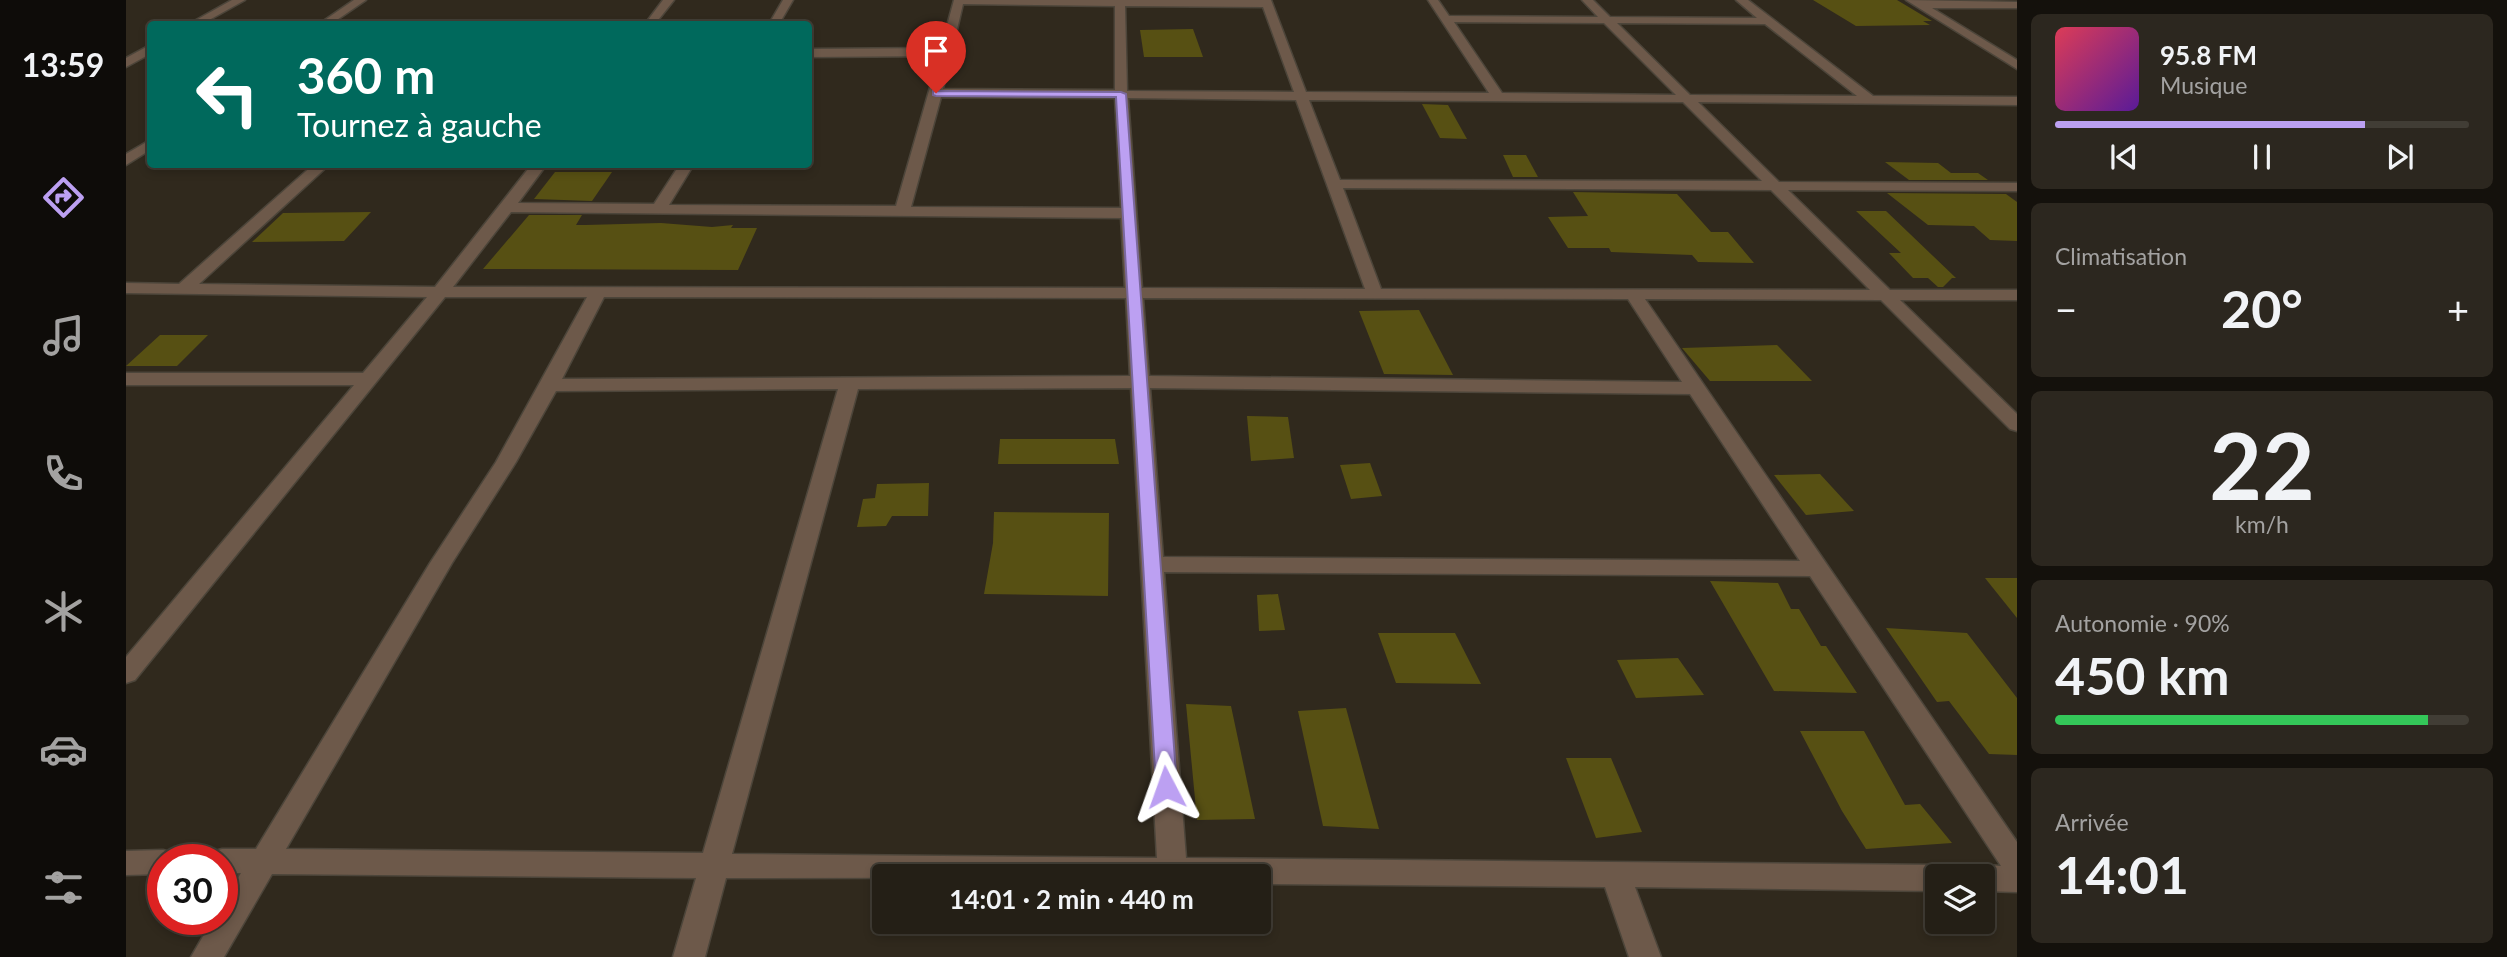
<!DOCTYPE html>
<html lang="fr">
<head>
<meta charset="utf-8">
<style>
	:root { --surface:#241f16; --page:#2c271f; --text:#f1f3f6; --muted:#a3a2a1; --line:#413d35; --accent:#bca0f2 }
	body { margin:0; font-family:Lato,sans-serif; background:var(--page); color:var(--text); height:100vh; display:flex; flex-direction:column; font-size:26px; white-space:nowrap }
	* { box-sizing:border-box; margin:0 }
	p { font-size:23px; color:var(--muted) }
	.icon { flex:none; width:38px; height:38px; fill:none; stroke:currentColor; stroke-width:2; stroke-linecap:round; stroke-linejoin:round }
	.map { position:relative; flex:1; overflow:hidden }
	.side { display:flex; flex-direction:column; gap:14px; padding:14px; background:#14110c; width:490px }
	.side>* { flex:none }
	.banner { position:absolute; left:21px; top:21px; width:665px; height:147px; border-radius:7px; box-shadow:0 4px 10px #0003,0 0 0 2px var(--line); background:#00695c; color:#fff; overflow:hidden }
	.controls { position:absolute; left:1799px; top:864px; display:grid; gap:14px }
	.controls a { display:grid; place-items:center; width:70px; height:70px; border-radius:7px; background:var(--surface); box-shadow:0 4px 10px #0003,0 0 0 2px var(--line); font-size:35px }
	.speed { position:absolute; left:21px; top:844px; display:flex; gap:14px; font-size:35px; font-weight:700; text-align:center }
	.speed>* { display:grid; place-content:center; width:91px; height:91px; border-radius:50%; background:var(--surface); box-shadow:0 4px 10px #0003,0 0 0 2px var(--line); line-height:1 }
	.speed .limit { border:10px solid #d22; background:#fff; color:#111 }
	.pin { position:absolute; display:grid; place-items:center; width:60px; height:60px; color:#fff; margin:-72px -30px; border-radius:50% 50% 50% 0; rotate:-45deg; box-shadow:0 0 7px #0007 }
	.pin .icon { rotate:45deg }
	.me { position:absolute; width:77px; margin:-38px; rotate:356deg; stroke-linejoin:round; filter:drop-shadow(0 0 5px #0008) }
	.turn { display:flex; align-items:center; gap:24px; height:147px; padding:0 35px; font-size:32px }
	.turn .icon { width:91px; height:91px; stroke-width:2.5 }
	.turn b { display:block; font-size:49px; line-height:60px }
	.big { font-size:52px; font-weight:700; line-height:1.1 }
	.side .widget { flex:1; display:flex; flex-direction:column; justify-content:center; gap:10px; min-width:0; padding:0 24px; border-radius:10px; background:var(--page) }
	.side .dial { align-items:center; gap:0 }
	.dial b { font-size:91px; line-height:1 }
	.song { display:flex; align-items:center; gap:21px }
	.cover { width:84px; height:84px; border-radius:10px; background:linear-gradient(135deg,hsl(350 70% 55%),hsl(270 70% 35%)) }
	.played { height:7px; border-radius:4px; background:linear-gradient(90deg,var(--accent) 75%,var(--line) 75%) }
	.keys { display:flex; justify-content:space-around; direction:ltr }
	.heat { display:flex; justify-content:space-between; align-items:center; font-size:38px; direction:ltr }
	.charge { height:10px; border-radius:5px; background:linear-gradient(90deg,#34c759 90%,var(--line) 0) }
	.trip { position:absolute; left:746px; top:864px; width:399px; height:70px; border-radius:7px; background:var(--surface); box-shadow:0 4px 10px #0003,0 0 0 2px var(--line); font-weight:700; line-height:70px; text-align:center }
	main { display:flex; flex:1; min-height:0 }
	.dock { display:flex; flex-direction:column; width:126px; justify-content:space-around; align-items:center; background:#0e0c09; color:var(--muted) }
	.dock .icon { width:49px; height:49px }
	.dock .selected { color:var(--accent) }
	.dock b { font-size:32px; color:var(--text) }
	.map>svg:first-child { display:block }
</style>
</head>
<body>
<main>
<nav class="dock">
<b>13:59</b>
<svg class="icon selected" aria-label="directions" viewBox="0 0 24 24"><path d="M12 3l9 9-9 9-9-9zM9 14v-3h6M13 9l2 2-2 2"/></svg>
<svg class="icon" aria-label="music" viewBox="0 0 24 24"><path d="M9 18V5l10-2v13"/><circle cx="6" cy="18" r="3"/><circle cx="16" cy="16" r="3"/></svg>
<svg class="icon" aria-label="phone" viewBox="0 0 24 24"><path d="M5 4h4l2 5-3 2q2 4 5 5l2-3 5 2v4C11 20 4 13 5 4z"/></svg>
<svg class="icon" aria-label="climate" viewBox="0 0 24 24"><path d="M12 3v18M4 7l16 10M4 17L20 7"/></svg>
<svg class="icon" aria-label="car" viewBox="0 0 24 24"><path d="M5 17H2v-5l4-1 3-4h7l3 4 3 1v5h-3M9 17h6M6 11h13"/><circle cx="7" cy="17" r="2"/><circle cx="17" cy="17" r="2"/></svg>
<svg class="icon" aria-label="filters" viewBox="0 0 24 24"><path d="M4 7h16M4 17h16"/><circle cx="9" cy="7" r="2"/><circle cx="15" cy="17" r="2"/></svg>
</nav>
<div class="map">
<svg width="1891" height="957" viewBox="0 0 1891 957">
	<rect width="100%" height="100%" fill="#30291d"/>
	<g fill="#575013">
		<polygon points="1687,0 1771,0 1806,21 1797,21 1804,25 1730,26"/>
		<polygon points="1067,29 1077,57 1018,57 1014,30"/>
		<polygon points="1296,104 1322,105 1341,139 1314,138"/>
		<polygon points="1377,155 1400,155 1412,177 1387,177"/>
		<polygon points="1759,162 1812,163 1825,173 1852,173 1862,180 1783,180"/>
		<polygon points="429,172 486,172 466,201 408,199"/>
		<polygon points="1447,192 1551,194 1585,232 1602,232 1628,263 1572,262 1566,255 1485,252 1483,248 1442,248 1422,217 1462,216"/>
		<polygon points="1761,193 1880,194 1891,202 1891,241 1864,240 1848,226 1802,225"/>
		<polygon points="1730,211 1760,211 1830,278 1826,278 1817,287 1812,287 1802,278 1787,278 1763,253 1775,253"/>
		<polygon points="245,212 218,241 126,242 157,213"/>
		<polygon points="403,215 456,215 450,225 459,225 535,223 586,227 607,225 605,228 631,228 612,270 357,269"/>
		<polygon points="1293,310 1327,375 1258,374 1233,311"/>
		<polygon points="34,335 82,335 51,366 0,366"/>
		<polygon points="1651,345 1686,381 1584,381 1556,348"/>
		<polygon points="1121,416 1162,417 1168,458 1125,461"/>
		<polygon points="874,439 989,439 993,464 872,464"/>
		<polygon points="1244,463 1256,496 1225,499 1214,465"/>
		<polygon points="1694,474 1728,511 1680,515 1648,475"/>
		<polygon points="803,483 802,516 766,516 760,526 731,527 737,499 749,498 751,484"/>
		<polygon points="868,512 983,513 982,596 858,594 867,543"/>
		<polygon points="1859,578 1891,578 1891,618"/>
		<polygon points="1584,581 1652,583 1665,609 1673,609 1695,646 1700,646 1731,693 1648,691"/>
		<polygon points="1152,594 1159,630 1133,631 1131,595"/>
		<polygon points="1760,628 1841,633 1891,698 1891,755 1863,754 1823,701 1811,702"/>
		<polygon points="1252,633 1329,633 1355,684 1270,683"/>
		<polygon points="1552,658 1578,695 1510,698 1491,660"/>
		<polygon points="1060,704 1105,706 1129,819 1071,820"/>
		<polygon points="1220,708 1253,829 1197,826 1172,711"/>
		<polygon points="1674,731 1738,731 1779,805 1794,804 1826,843 1740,849 1716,811"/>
		<polygon points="1440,758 1485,758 1516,832 1470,838"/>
	</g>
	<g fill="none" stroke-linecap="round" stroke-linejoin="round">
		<defs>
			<g id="minor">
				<polygon points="106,0 119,0 76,24 63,24"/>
				<polygon points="228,0 240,0 205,24 193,24"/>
				<polygon points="537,0 548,0 529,24 519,24"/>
				<polygon points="657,0 667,0 653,24 643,24"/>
				<path d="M828,0h317l35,92 183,1 -61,-93h10l11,16 149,1 -16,-17h11l17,17 147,1 -21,-18h12l125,96 144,1v8l-319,-3 81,80 238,1v8l-229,-1 102,100h127v10h-117l117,114v17l-7,-2 -129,-129 -236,-1 372,543v50l-34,-1v-14h-14l4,-8 10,-4 18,1 -191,-290 -646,-4 22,286 751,7 10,4 4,8h-14v14l-302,-4 26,70h-32l-24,-70 -347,-3v-7l-532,1 -21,79h-32l23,-79 -424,-4 -48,83h-33l22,-38h9v-15l19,-31h-19v-14h-14l4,-7 10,-3h34l174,-286 66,-101 91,-165h-142l-310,383 -9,3v-26l228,-272h-228v-12h237l64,-76 -301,-4v-10l53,1 135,-120h16l-131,120 236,3 97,-123h15l-29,39 136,1 26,-40h14l-25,41 227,1 43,-150 -131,1v-8l133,-1zM837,4l152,2v84l-172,-1zM999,6l138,1 31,85 -167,-1zM1328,22l150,1 72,72 -174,-2zM1491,23l148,1 92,72 -167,-1zM815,97l174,1 6,110 -210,-1zM1002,98l168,2 69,189 -223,-1zM1183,100l374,2 79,79 -422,-1zM1217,188l428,2 99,100 -489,-1zM385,212l610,6 4,70 -672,-1zM478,297l522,1 4,78 -568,3zM1017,298l485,1 54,83 -533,-6zM1005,388l26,470 -425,-4 126,-465zM1024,388l540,6 110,167 -637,-4zM712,389l-135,464 -417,-4 166,-286 64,-101 40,-71z"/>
				<polygon points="1780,0 1891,2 1891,8 1806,8 1891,60 1891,69"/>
				<polygon points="24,45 24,54 0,67 0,58"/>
				<polygon points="24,140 24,150 0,165 0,154"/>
				<polygon points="37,850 47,853 50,859 37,859 37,874 0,875 0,851"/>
			</g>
		</defs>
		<use href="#minor" stroke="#4c453a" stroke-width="3"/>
		<use href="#minor" fill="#6d594a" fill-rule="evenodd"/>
	</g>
	<polygon fill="#bca0f2" stroke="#7a689d" stroke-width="2" points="807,91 995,92 1000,94 1051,787 1048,792 1040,795 1033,792 1030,787 990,97 810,96 807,95"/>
</svg>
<div class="controls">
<a><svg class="icon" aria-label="layers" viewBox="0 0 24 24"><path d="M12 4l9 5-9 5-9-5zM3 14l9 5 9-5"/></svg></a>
</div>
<div class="speed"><div class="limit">30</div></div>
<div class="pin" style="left:810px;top:93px;background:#d93025"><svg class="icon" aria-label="arrive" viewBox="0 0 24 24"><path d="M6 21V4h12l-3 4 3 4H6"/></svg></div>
<svg class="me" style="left:1040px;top:787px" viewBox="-20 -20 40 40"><path d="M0-17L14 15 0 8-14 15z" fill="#bca0f2" stroke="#fff" stroke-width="4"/></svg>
<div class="trip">14:01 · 2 min · 440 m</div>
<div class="banner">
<div class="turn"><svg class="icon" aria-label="left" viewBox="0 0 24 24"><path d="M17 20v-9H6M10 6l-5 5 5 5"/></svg><div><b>360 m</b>Tournez à gauche</div></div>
</div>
</div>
<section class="side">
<div class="widget">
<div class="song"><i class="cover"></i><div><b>95.8 FM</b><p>Musique</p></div></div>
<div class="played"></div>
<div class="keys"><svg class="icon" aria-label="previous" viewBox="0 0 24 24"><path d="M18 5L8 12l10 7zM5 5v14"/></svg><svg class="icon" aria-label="pause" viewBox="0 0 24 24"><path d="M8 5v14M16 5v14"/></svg><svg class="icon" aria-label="next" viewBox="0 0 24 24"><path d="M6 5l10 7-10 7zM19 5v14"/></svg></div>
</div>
<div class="widget"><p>Climatisation</p>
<div class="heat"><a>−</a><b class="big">20°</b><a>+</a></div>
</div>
<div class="widget dial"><b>22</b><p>km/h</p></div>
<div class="widget"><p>Autonomie · 90%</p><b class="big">450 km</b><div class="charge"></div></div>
<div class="widget"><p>Arrivée</p><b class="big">14:01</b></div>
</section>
</main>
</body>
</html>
